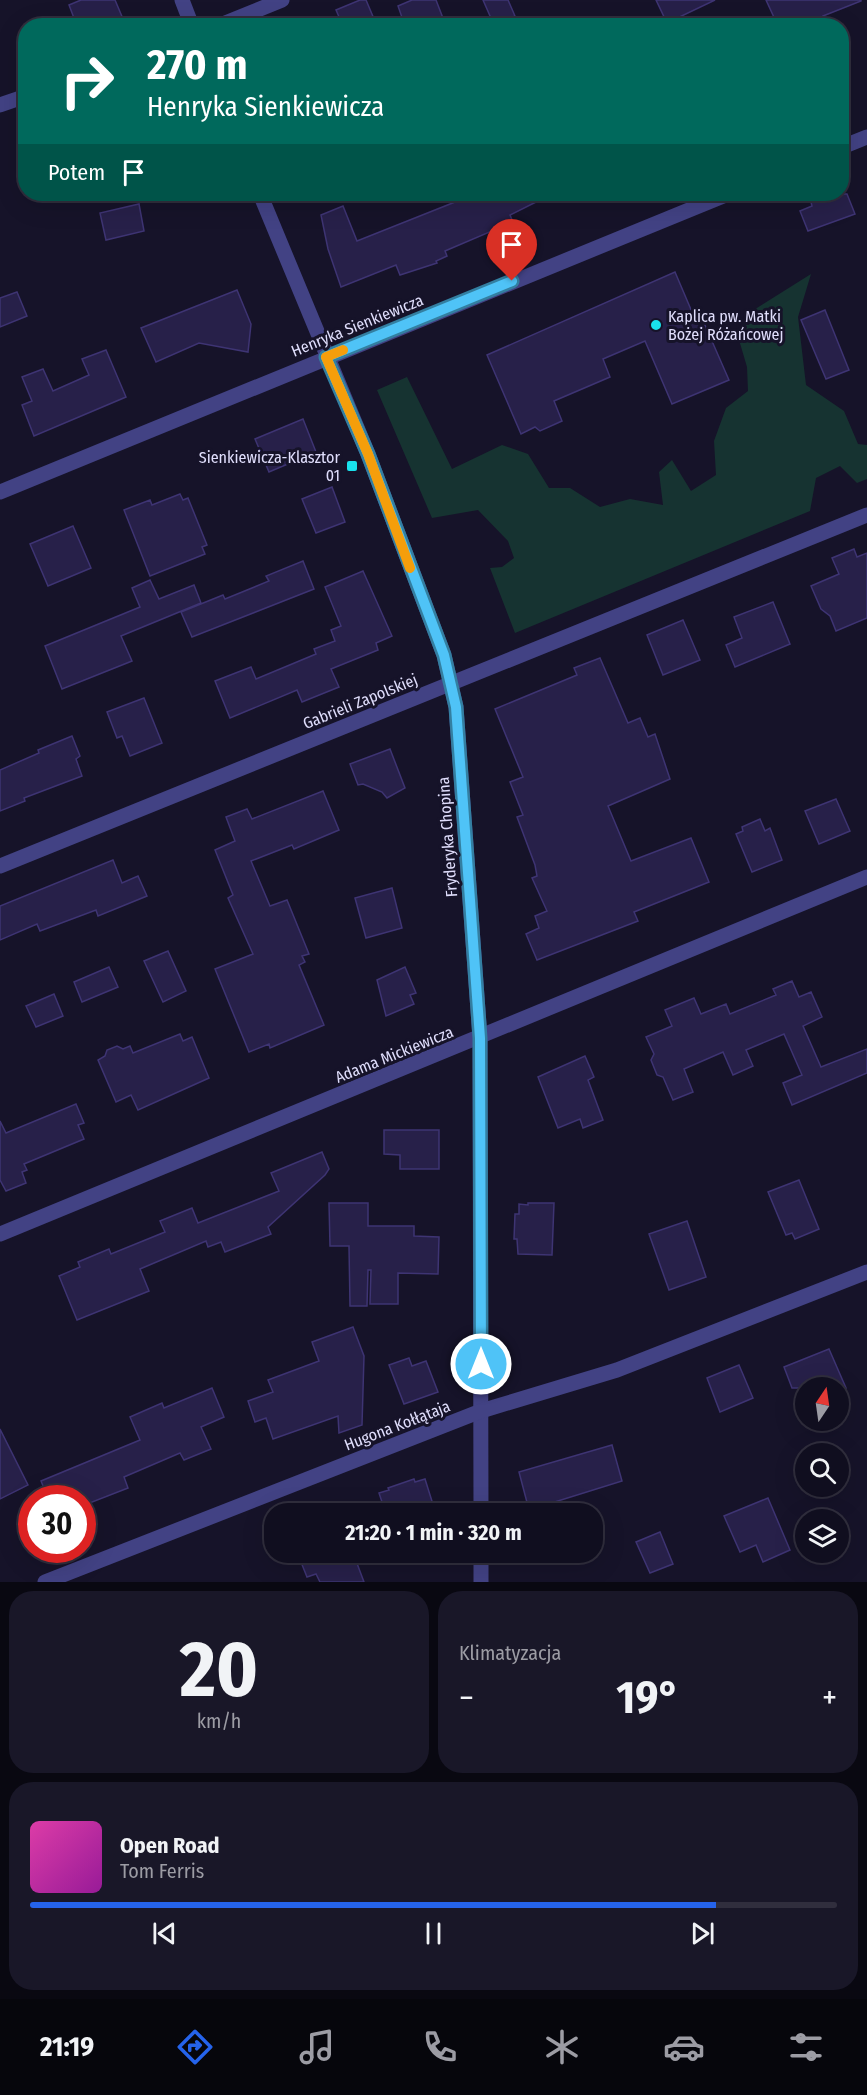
<!DOCTYPE html>
<html lang="pl">
<head>
<meta charset="utf-8">
<style>
	:root { --surface:#100e1f; --page:#191728; --text:#f1f3f6; --muted:#9c9ca4; --line:#302e3d; --accent:#2563eb }
	body { margin:0; font-family:"Fira Sans Condensed",sans-serif; background:var(--page); color:var(--text); height:100vh; display:flex; flex-direction:column; font-size:22px; white-space:nowrap }
	* { box-sizing:border-box; margin:0 }
	p { font-size:20px; color:var(--muted) }
	.icon { flex:none; width:33px; height:33px; fill:none; stroke:currentColor; stroke-width:2; stroke-linecap:round; stroke-linejoin:round }
	.map { position:relative; height:1582px; overflow:hidden }
	.side { display:flex; flex-direction:column; gap:9px; padding:9px; background:#090811; flex:1 }
	.side>* { flex:none }
	.guide { position:absolute; left:18px; top:18px; width:831px; height:183px; border-radius:24px; box-shadow:0 6px 24px #0002,0 0 0 2px var(--line); background:#00695c; color:#fff; overflow:hidden }
	.needle { width:39px; rotate:13deg }
	.buttons { position:absolute; left:795px; top:1377px; display:grid; gap:12px }
	.buttons a { display:grid; place-items:center; width:54px; height:54px; border-radius:50%; background:var(--surface); box-shadow:0 6px 24px #0002,0 0 0 2px var(--line); font-size:30px }
	.speed { position:absolute; left:18px; top:1485px; display:flex; gap:12px; font-size:30px; font-weight:700; text-align:center }
	.speed>* { display:grid; place-content:center; width:78px; height:78px; border-radius:50%; background:var(--surface); box-shadow:0 6px 24px #0002,0 0 0 2px var(--line); line-height:1 }
	.speed .limit { border:9px solid #d22; background:#fff; color:#111 }
	.pin { position:absolute; display:grid; place-items:center; width:51px; height:51px; color:#fff; margin:-62px -26px; border-radius:50% 50% 50% 0; rotate:-45deg; box-shadow:0 0 6px #0007 }
	.pin .icon { rotate:45deg }
	.me { position:absolute; width:66px; margin:-33px; rotate:0deg; stroke-linejoin:round; filter:drop-shadow(0 0 4px #0008) }
	.turn { display:flex; align-items:center; gap:21px; height:126px; padding:0 30px; font-size:27px }
	.turn .icon { width:78px; height:78px; stroke-width:2.5 }
	.turn b { display:block; font-size:42px; line-height:51px }
	.then { display:flex; align-items:center; height:57px; padding:0 30px; background:#0003; gap:12px; font-size:22px }
	.big { font-size:45px; font-weight:700; line-height:1.1 }
	.side .card { flex:1; display:flex; flex-direction:column; justify-content:center; gap:9px; min-width:0; padding:0 21px; border-radius:24px; background:var(--page) }
	.side .dial { align-items:center; gap:0 }
	.dial b { font-size:78px; line-height:1 }
	.song { display:flex; align-items:center; gap:18px }
	.cover { width:72px; height:72px; border-radius:9px; background:linear-gradient(135deg,hsl(320 70% 55%),hsl(300 70% 35%)) }
	.played { height:6px; border-radius:3px; background:linear-gradient(90deg,var(--accent) 85%,var(--line) 85%) }
	.keys { display:flex; justify-content:space-around; direction:ltr }
	.heat { display:flex; justify-content:space-between; align-items:center; font-size:33px; direction:ltr }
	.side .tiles { flex:1; display:grid; gap:9px; grid-template-columns:1fr 1fr }
	.card:last-child { grid-column:span 2 }
	.trip { position:absolute; left:264px; top:1503px; width:339px; height:60px; border-radius:24px; background:var(--surface); box-shadow:0 6px 24px #0002,0 0 0 2px var(--line); font-weight:700; line-height:60px; text-align:center }
	.tabs { display:flex; height:96px; justify-content:space-around; align-items:center; background:#06060c; color:var(--muted) }
	.tabs .icon { width:42px; height:42px }
	.tabs .selected { color:var(--accent) }
	.tabs b { font-size:27px; color:var(--text) }
	.map>svg:first-child { display:block }
</style>
</head>
<body>
<div class="map">
<svg width="867" height="1582" viewBox="0 0 867 1582">
	<rect width="100%" height="100%" fill="#161329"/>
	<polygon fill="#163331" points="811,274 798,317 806,385 844,411 858,444 867,445 867,479 857,483 840,466 816,478 810,511 515,633 490,568 502,567 514,558 508,541 478,510 432,518 377,390 407,377 452,469 502,445 528,454 549,488 570,488 600,507 630,499 663,505 659,472 672,460 691,491 716,475 714,441 726,408 748,391 747,367 737,333 749,313"/>
	<g fill="#272049" stroke="#3e3473" stroke-width="1.5">
		<polygon points="81,0 115,0 126,26 77,26 69,5"/>
		<polygon points="360,0 366,0 377,26 343,26 336,10"/>
		<polygon points="412,0 436,0 446,26 405,26 398,6"/>
		<polygon points="483,0 508,0 515,16 494,25"/>
		<polygon points="656,0 715,0 667,23"/>
		<polygon points="766,0 861,0 861,1 823,16 827,26 778,26"/>
		<polygon points="451,194 552,194 510,215 513,222 445,251 447,256 436,261 437,263 400,275 396,265 341,287 328,249 321,215 343,206 357,241 455,202"/>
		<polygon points="809,194 847,194 855,214 808,231 800,211 812,206"/>
		<polygon points="139,204 144,231 106,240 100,213"/>
		<polygon points="675,272 695,319 701,316 729,380 672,404 645,341 603,359 610,377 554,401 562,421 540,431 535,427 521,434 487,355"/>
		<polygon points="237,290 251,324 248,352 199,343 156,362 141,328"/>
		<polygon points="17,292 27,316 0,327 0,298"/>
		<polygon points="825,310 849,370 826,379 801,320"/>
		<polygon points="106,350 126,397 34,436 22,405 32,401 22,377 43,369 53,391 89,375 82,359"/>
		<polygon points="303,419 316,452 269,472 255,439"/>
		<polygon points="332,487 345,522 316,533 302,499"/>
		<polygon points="180,494 183,500 188,498 207,545 202,547 205,554 150,576 124,510 150,500 152,505"/>
		<polygon points="73,526 91,568 48,586 30,544"/>
		<polygon points="854,549 857,557 867,553 867,618 836,631 830,616 821,609 811,586 839,574 832,558"/>
		<polygon points="303,561 314,589 192,637 181,612 223,595 225,599 269,581 266,576"/>
		<polygon points="363,571 392,636 376,643 378,650 331,669 339,687 302,702 297,690 230,718 215,681 251,667 256,679 316,654 314,649 335,641 331,630 341,626 325,587"/>
		<polygon points="150,580 159,599 194,585 201,603 121,636 132,661 62,689 45,646 140,607 132,588"/>
		<polygon points="773,602 790,644 735,667 726,645 742,638 734,617"/>
		<polygon points="683,620 700,660 663,675 647,635"/>
		<polygon points="600,658 628,723 640,718 648,737 655,734 670,779 608,806 631,861 691,838 709,882 634,912 638,921 537,960 526,934 539,928 535,916 547,911 532,878 537,876 535,865 517,817 523,815 510,782 523,777 495,709 577,675 574,668"/>
		<polygon points="144,698 162,743 130,756 122,736 117,738 107,712"/>
		<polygon points="72,736 80,756 76,759 82,776 24,798 25,801 0,811 0,770 39,753 38,750"/>
		<polygon points="390,749 405,788 387,798 382,792 363,784 358,785 350,764"/>
		<polygon points="323,791 339,830 294,849 292,845 251,861 270,906 287,900 309,954 302,956 305,962 299,965 324,1025 270,1048 269,1044 249,1052 215,969 253,954 228,898 233,895 215,850 235,841 226,817 247,809 252,819"/>
		<polygon points="836,799 850,831 819,844 805,811"/>
		<polygon points="760,819 765,831 770,828 782,860 752,872 736,834 743,831 742,827"/>
		<polygon points="113,860 122,883 138,876 147,896 98,916 96,910 40,931 37,924 0,940 0,906"/>
		<polygon points="392,888 402,928 366,938 355,898"/>
		<polygon points="168,951 186,991 163,1002 144,961"/>
		<polygon points="109,967 118,987 82,1002 74,982"/>
		<polygon points="405,967 416,993 410,995 414,1004 386,1016 377,980"/>
		<polygon points="792,981 799,997 811,992 822,1017 803,1026 821,1067 867,1049 867,1073 792,1105 783,1083 802,1075 784,1034 746,1050 753,1066 733,1075 723,1052 684,1069 693,1092 673,1100 663,1077 657,1075 651,1060 654,1054 646,1037 672,1026 665,1010 694,998 701,1014 726,1004 730,1014 776,995 773,989"/>
		<polygon points="54,994 63,1016 36,1027 26,1006"/>
		<polygon points="180,1034 183,1041 192,1037 209,1078 138,1110 131,1095 116,1102 98,1060 105,1056 107,1050 117,1046 123,1049 130,1046 133,1053"/>
		<polygon points="585,1056 594,1077 588,1080 603,1120 583,1128 580,1119 558,1128 538,1077"/>
		<polygon points="76,1104 84,1123 78,1125 84,1139 24,1164 27,1170 22,1172 26,1183 6,1191 0,1180 0,1121 6,1133"/>
		<polygon points="384,1130 439,1130 439,1169 400,1169 400,1155 384,1154"/>
		<polygon points="322,1152 329,1169 325,1175 268,1227 271,1234 225,1252 221,1242 208,1247 206,1241 140,1269 149,1291 77,1320 59,1276 80,1267 78,1262 109,1249 111,1254 165,1232 160,1221 192,1208 198,1223 279,1191 271,1173"/>
		<polygon points="799,1180 819,1229 795,1239 792,1233 786,1235 768,1192"/>
		<polygon points="329,1203 368,1203 368,1226 414,1226 414,1236 439,1237 438,1274 398,1273 398,1304 370,1304 371,1270 368,1270 367,1306 350,1306 349,1246 330,1246"/>
		<polygon points="528,1203 554,1203 552,1255 518,1254 517,1239 514,1239 515,1214 519,1214 519,1204 528,1205"/>
		<polygon points="687,1221 706,1277 669,1290 649,1234"/>
		<polygon points="353,1327 364,1356 362,1425 339,1433 338,1416 273,1439 266,1418 255,1422 248,1401 273,1392 268,1380 319,1361 312,1342"/>
		<polygon points="829,1349 846,1388 792,1388 784,1367"/>
		<polygon points="409,1358 412,1366 426,1361 438,1392 404,1404 389,1365"/>
		<polygon points="739,1365 753,1398 720,1412 707,1378"/>
		<polygon points="212,1388 224,1417 201,1427 211,1449 184,1460 180,1453 124,1477 128,1488 82,1506 82,1498 48,1498 41,1481 140,1440 130,1417 162,1403 164,1408"/>
		<polygon points="0,1429 28,1485 0,1499"/>
		<polygon points="612,1445 622,1481 529,1510 519,1472"/>
		<polygon points="414,1479 415,1482 425,1479 436,1514 386,1514 379,1493 389,1490 388,1488"/>
		<polygon points="768,1498 790,1550 763,1562 756,1545 740,1552 724,1516"/>
		<polygon points="660,1532 673,1564 650,1573 636,1542"/>
		<polygon points="297,1552 366,1552 355,1558 364,1582 320,1582 316,1574 307,1577"/>
	</g>
	<g fill="none" stroke-linecap="round" stroke-linejoin="round">
		<g stroke="#424284" stroke-width="15">
			<polyline points="182,0 192,26"/>
			<polyline points="218,26 282,0"/>
			<polyline points="0,105 26,96"/>
			<polyline points="842,147 867,137"/>
			<polyline points="260,194 368,454 444,655 456,707 480,1038 481,1514"/>
			<polyline points="0,492 728,194"/>
			<polyline points="0,866 867,515"/>
			<polyline points="0,1234 867,877"/>
			<polyline points="45,1582 481,1411 617,1370 867,1272"/>
			<polyline points="481,1582 481,1552"/>
		</g>
	</g>
	<g fill="none" stroke-linecap="round" stroke-linejoin="round">
		<defs>
			<polyline id="route" points="481,1364 480,1038 456,707 444,655 368,454 326,357 512,281"/>
		</defs>
		<use href="#route" stroke="#337fa1" stroke-width="15"/>
		<use href="#route" stroke="#4fc3f7" stroke-width="10"/>
		<polyline stroke="#f59e0b" stroke-width="10" points="343,350 326,357 368,454 410,568"/>
	</g>
	<g fill="#19e1ed" stroke="#161329" stroke-width="2">
		<circle cx="656" cy="325" r="6"/>
		<rect x="346" y="460" width="12" height="12" rx="3"/>
	</g>
	<g text-anchor="middle" stroke-width="6" stroke-linejoin="round" paint-order="stroke">
		<g font-size="16" fill="#e0defc" stroke="#161329" text-anchor="start">
			<text x="668" y="322">Kaplica pw. Matki<tspan x="668" dy="18">Bożej Różańcowej</tspan></text>
			<text x="340" y="463" text-anchor="end">Sienkiewicza-Klasztor<tspan x="340" dy="18">01</tspan></text>
		</g>
		<g font-size="16" fill="#e0defc" stroke="#161329">
			<text transform="translate(357 325) rotate(-22)" y="6">Henryka Sienkiewicza</text>
			<text transform="translate(360 701) rotate(-22)" y="6">Gabrieli Zapolskiej</text>
			<text transform="translate(447 837) rotate(-94)" y="6">Fryderyka Chopina</text>
			<text transform="translate(394 1054) rotate(-22)" y="6">Adama Mickiewicza</text>
			<text transform="translate(397 1425) rotate(-21)" y="6">Hugona Kołłątaja</text>
		</g>
	</g>
</svg>
<div class="buttons">
<a><svg class="needle" viewBox="-14 -14 28 28"><path d="M0-13l5 13h-10z" fill="#e53935"/><path d="M0 13l5-13h-10z" fill="#9c9ca4"/></svg></a>
<a><svg class="icon" aria-label="search" viewBox="0 0 24 24"><circle cx="10" cy="10" r="6"/><path d="M15 15l6 6"/></svg></a>
<a><svg class="icon" aria-label="layers" viewBox="0 0 24 24"><path d="M12 4l9 5-9 5-9-5zM3 14l9 5 9-5"/></svg></a>
</div>
<div class="speed"><div class="limit">30</div></div>
<div class="pin" style="left:512px;top:281px;background:#d93025"><svg class="icon" aria-label="arrive" viewBox="0 0 24 24"><path d="M6 21V4h12l-3 4 3 4H6"/></svg></div>
<svg class="me" style="left:481px;top:1364px" viewBox="-20 -20 40 40"><circle r="17" fill="#4fc3f7" stroke="#fff" stroke-width="3"/><path d="M0-11L8 9 0 5-8 9z" fill="#fff"/></svg>
<div class="trip">21:20 · 1 min · 320 m</div>
<div class="guide">
<div class="turn"><svg class="icon" aria-label="right" viewBox="0 0 24 24"><path d="M7 20v-9h11M14 6l5 5-5 5"/></svg><div><b>270 m</b>Henryka Sienkiewicza</div></div>
<div class="then">Potem<svg class="icon" aria-label="arrive" viewBox="0 0 24 24"><path d="M6 21V4h12l-3 4 3 4H6"/></svg></div>
</div>
</div>
<section class="side">
<div class="tiles">
<div class="card dial"><b>20</b><p>km/h</p></div>
<div class="card"><p>Klimatyzacja</p>
<div class="heat"><a>−</a><b class="big">19°</b><a>+</a></div>
</div>
<div class="card">
<div class="song"><i class="cover"></i><div><b>Open Road</b><p>Tom Ferris</p></div></div>
<div class="played"></div>
<div class="keys"><svg class="icon" aria-label="previous" viewBox="0 0 24 24"><path d="M18 5L8 12l10 7zM5 5v14"/></svg><svg class="icon" aria-label="pause" viewBox="0 0 24 24"><path d="M8 5v14M16 5v14"/></svg><svg class="icon" aria-label="next" viewBox="0 0 24 24"><path d="M6 5l10 7-10 7zM19 5v14"/></svg></div>
</div>
</div>
</section>
<nav class="tabs">
<b>21:19</b>
<svg class="icon selected" aria-label="directions" viewBox="0 0 24 24"><path d="M12 3l9 9-9 9-9-9zM9 14v-3h6M13 9l2 2-2 2"/></svg>
<svg class="icon" aria-label="music" viewBox="0 0 24 24"><path d="M9 18V5l10-2v13"/><circle cx="6" cy="18" r="3"/><circle cx="16" cy="16" r="3"/></svg>
<svg class="icon" aria-label="phone" viewBox="0 0 24 24"><path d="M5 4h4l2 5-3 2q2 4 5 5l2-3 5 2v4C11 20 4 13 5 4z"/></svg>
<svg class="icon" aria-label="climate" viewBox="0 0 24 24"><path d="M12 3v18M4 7l16 10M4 17L20 7"/></svg>
<svg class="icon" aria-label="car" viewBox="0 0 24 24"><path d="M5 17H2v-5l4-1 3-4h7l3 4 3 1v5h-3M9 17h6M6 11h13"/><circle cx="7" cy="17" r="2"/><circle cx="17" cy="17" r="2"/></svg>
<svg class="icon" aria-label="filters" viewBox="0 0 24 24"><path d="M4 7h16M4 17h16"/><circle cx="9" cy="7" r="2"/><circle cx="15" cy="17" r="2"/></svg>
</nav>
</body>
</html>
